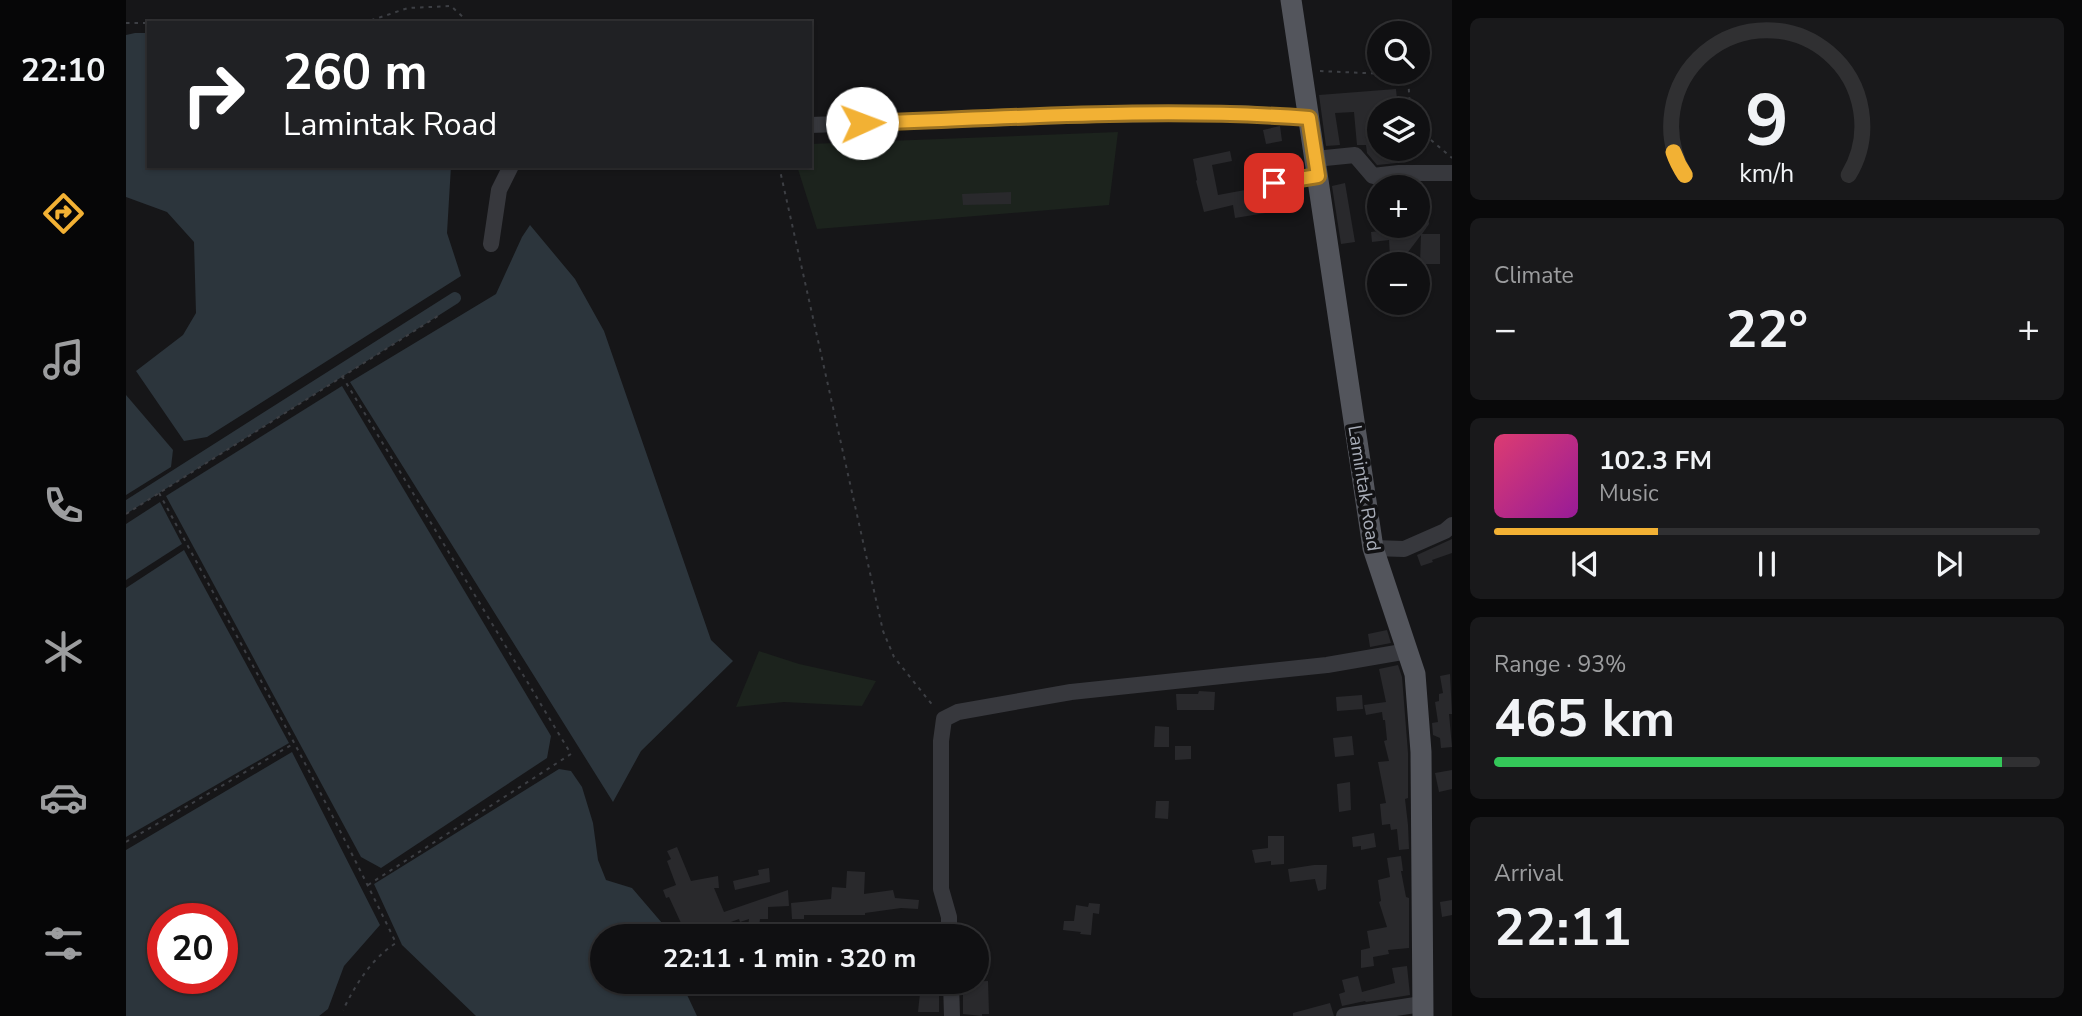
<!DOCTYPE html>
<html lang="en">
<head>
<meta charset="utf-8">
<style>
	:root { --surface:#101012; --page:#19191b; --text:#f1f3f6; --muted:#9c9d9f; --line:#303032; --accent:#f2b134 }
	body { margin:0; font-family:"Nunito Sans",sans-serif; background:var(--page); color:var(--text); height:100vh; display:flex; flex-direction:column; font-size:26px; white-space:nowrap }
	* { box-sizing:border-box; margin:0 }
	p { font-size:23px; color:var(--muted) }
	.icon { flex:none; width:38px; height:38px; fill:none; stroke:currentColor; stroke-width:2; stroke-linecap:round; stroke-linejoin:round }
	.map { position:relative; flex:1; overflow:hidden }
	.side { display:flex; flex-direction:column; gap:18px; padding:18px; background:#09090a; width:630px }
	.side>* { flex:none }
	.guide { position:absolute; left:21px; top:21px; width:665px; height:147px; border-radius:0px; box-shadow:0 2px 5px #0004,0 0 0 2px var(--line); background:#202124; color:#fff; overflow:hidden }
	.buttons { position:absolute; left:1241px; top:21px; display:grid; gap:14px }
	.buttons a { display:grid; place-items:center; width:63px; height:63px; border-radius:50%; background:var(--surface); box-shadow:0 2px 5px #0004,0 0 0 2px var(--line); font-size:35px }
	.speed { position:absolute; left:21px; top:903px; display:flex; gap:14px; font-size:35px; font-weight:700; text-align:center }
	.speed>* { display:grid; place-content:center; width:91px; height:91px; border-radius:50%; background:var(--surface); box-shadow:0 2px 5px #0004,0 0 0 2px var(--line); line-height:1 }
	.speed .limit { border:10px solid #d22; background:#fff; color:#111 }
	.pin { position:absolute; display:grid; place-items:center; width:60px; height:60px; color:#fff; margin:-30px; border-radius:14px; box-shadow:0 4px 10px #0006 }
	.me { position:absolute; width:77px; margin:-38px; rotate:88deg; stroke-linejoin:round; filter:drop-shadow(0 0 5px #0008) }
	.turn { display:flex; align-items:center; gap:24px; height:147px; padding:0 21px; font-size:32px }
	.turn .icon { width:91px; height:91px; stroke-width:2.5 }
	.turn b { display:block; font-size:49px; line-height:60px }
	.big { font-size:52px; font-weight:700; line-height:1.1 }
	.side .tile { flex:1; display:flex; flex-direction:column; justify-content:center; gap:10px; min-width:0; padding:0 24px; border-radius:10px; background:var(--page) }
	.side .dial { align-items:center; gap:0 }
	.dial svg { height:182px; overflow:visible; fill:none; stroke:var(--line); stroke-width:7; stroke-linecap:round; text-anchor:middle }
	.dial text { fill:var(--text); stroke:none }
	.song { display:flex; align-items:center; gap:21px }
	.cover { width:84px; height:84px; border-radius:10px; background:linear-gradient(135deg,hsl(340 70% 55%),hsl(300 70% 35%)) }
	.played { height:7px; border-radius:4px; background:linear-gradient(90deg,var(--accent) 30%,var(--line) 30%) }
	.keys { display:flex; justify-content:space-around; direction:ltr }
	.heat { display:flex; justify-content:space-between; align-items:center; font-size:38px; direction:ltr }
	.charge { height:10px; border-radius:5px; background:linear-gradient(90deg,#34c759 93%,var(--line) 0) }
	.trip { position:absolute; left:464px; top:924px; width:399px; height:70px; border-radius:35px; background:var(--surface); box-shadow:0 2px 5px #0004,0 0 0 2px var(--line); font-weight:700; line-height:70px; text-align:center }
	main { display:flex; flex:1; min-height:0 }
	.tab-bar { display:flex; flex-direction:column; width:126px; justify-content:space-around; align-items:center; background:#060607; color:var(--muted) }
	.tab-bar .icon { width:49px; height:49px }
	.tab-bar .on { color:var(--accent) }
	.tab-bar b { font-size:32px; color:var(--text) }
	.map>svg:first-child { display:block }
</style>
</head>
<body>
<main>
<nav class="tab-bar">
<b>22:10</b>
<svg class="icon on" aria-label="directions" viewBox="0 0 24 24"><path d="M12 3l9 9-9 9-9-9zM9 14v-3h6M13 9l2 2-2 2"/></svg>
<svg class="icon" aria-label="music" viewBox="0 0 24 24"><path d="M9 18V5l10-2v13"/><circle cx="6" cy="18" r="3"/><circle cx="16" cy="16" r="3"/></svg>
<svg class="icon" aria-label="phone" viewBox="0 0 24 24"><path d="M5 4h4l2 5-3 2q2 4 5 5l2-3 5 2v4C11 20 4 13 5 4z"/></svg>
<svg class="icon" aria-label="climate" viewBox="0 0 24 24"><path d="M12 3v18M4 7l16 10M4 17L20 7"/></svg>
<svg class="icon" aria-label="car" viewBox="0 0 24 24"><path d="M5 17H2v-5l4-1 3-4h7l3 4 3 1v5h-3M9 17h6M6 11h13"/><circle cx="7" cy="17" r="2"/><circle cx="17" cy="17" r="2"/></svg>
<svg class="icon" aria-label="filters" viewBox="0 0 24 24"><path d="M4 7h16M4 17h16"/><circle cx="9" cy="7" r="2"/><circle cx="15" cy="17" r="2"/></svg>
</nav>
<div class="map">
<svg width="1326" height="1016" viewBox="0 0 1326 1016">
	<rect width="100%" height="100%" fill="#161618"/>
	<g fill="#1c231d">
		<polygon points="992,132 983,205 691,229 671,166 684,166 684,144"/>
		<polygon points="633,651 673,664 750,681 736,706 658,702 610,707"/>
	</g>
	<g fill="#2c353c" fill-rule="evenodd">
		<polygon points="9,33 23,33 23,166 325,166 321,233 335,276 81,437 58,441 10,371 57,335 70,313 68,242 41,212 0,197 0,35"/>
		<polygon points="404,225 449,279 478,331 585,640 607,661 515,751 487,802 224,382 370,294 396,237"/>
		<polygon points="216,386 425,736 421,758 255,868 235,857 40,496"/>
		<polygon points="0,395 47,450 45,467 0,495"/>
		<polygon points="34,502 56,544 0,580 0,524"/>
		<polygon points="58,550 163,743 0,837 0,588"/>
		<path d="M166,752l88,173 -36,41 -16,43 -9,7h-193v-166zM37,919h59v59h-59z"/>
		<polygon points="433,769 445,771 456,787 467,823 472,860 480,880 506,888 536,923 539,936 476,936 476,982 555,982 571,1016 350,1016 276,945 248,884"/>
	</g>
	<g fill="none" stroke-linecap="round" stroke-linejoin="round">
		<polyline stroke="#2c353c" stroke-width="12" points="0,507 329,298"/>
	</g>
	<g fill="#29292c">
		<polygon points="1270,89 1272,110 1253,110 1253,149 1269,149 1271,163 1251,165 1241,153 1240,145 1231,145 1228,112 1209,113 1214,145 1200,146 1193,95"/>
		<polygon points="1154,126 1156,141 1140,144 1137,130"/>
		<polygon points="1104,151 1106,161 1086,165 1092,195 1130,188 1128,179 1140,177 1138,185 1142,191 1146,212 1109,218 1107,205 1078,212 1070,181 1071,180 1067,159"/>
		<polygon points="1219,183 1229,242 1215,244 1206,186"/>
		<polygon points="885,192 885,204 837,205 836,194"/>
		<polygon points="1292,209 1301,209 1303,224 1296,234 1314,234 1314,264 1294,264 1295,235 1273,264 1267,264 1262,260 1264,257 1263,240 1246,242 1245,232 1261,230 1261,228 1267,226 1292,226"/>
		<polygon points="1326,539 1326,553 1306,560 1307,562 1295,566 1291,555"/>
		<polygon points="1261,630 1265,643 1244,647 1242,634"/>
		<polygon points="1272,665 1276,677 1282,753 1282,798 1279,799 1282,825 1283,849 1273,850 1271,829 1265,830 1264,824 1256,825 1254,804 1260,803 1252,762 1263,761 1258,741 1261,740 1259,720 1257,720 1256,712 1240,715 1238,705 1260,702 1253,669"/>
		<polygon points="1324,674 1326,714 1323,714 1326,747 1315,748 1314,738 1307,735 1306,723 1312,722 1309,702 1313,701 1313,694 1317,693 1314,676"/>
		<polygon points="1073,691 1089,692 1088,710 1051,710 1050,694 1072,694"/>
		<polygon points="1236,695 1237,709 1211,711 1210,697"/>
		<polygon points="1029,726 1043,727 1043,747 1028,747"/>
		<polygon points="1226,736 1228,755 1209,757 1207,738"/>
		<polygon points="1049,746 1065,746 1065,759 1049,760"/>
		<polygon points="1326,770 1326,789 1313,792 1309,773"/>
		<polygon points="1224,782 1225,810 1213,812 1211,784"/>
		<polygon points="1030,801 1043,801 1042,819 1029,818"/>
		<polygon points="1248,833 1250,847 1235,850 1235,846 1227,847 1226,837"/>
		<polygon points="1142,836 1158,836 1158,864 1145,865 1145,861 1129,863 1126,850 1142,848"/>
		<polygon points="551,847 565,881 592,876 593,888 588,888 598,912 662,890 663,906 642,907 642,919 634,919 632,936 621,936 623,919 614,922 613,919 594,926 598,936 561,936 543,897 540,898 537,890 550,885 541,861 545,859 541,851"/>
		<polygon points="1275,856 1277,871 1275,871 1280,897 1283,898 1283,948 1262,950 1263,954 1247,957 1248,966 1235,968 1235,950 1244,948 1241,931 1261,927 1253,902 1255,901 1252,880 1264,877 1261,858"/>
		<polygon points="1188,865 1201,865 1200,889 1192,891 1189,879 1164,882 1162,869"/>
		<polygon points="643,868 644,882 609,890 607,881 633,875 632,870"/>
		<polygon points="721,871 739,872 738,894 767,890 769,898 793,900 792,909 775,908 739,913 739,915 678,915 678,919 666,919 665,903 705,899 706,887 720,888"/>
		<polygon points="1326,900 1326,915 1316,917 1314,902"/>
		<polygon points="963,903 974,904 973,914 967,913 965,935 954,934 955,932 937,930 938,921 948,921 950,905 962,907"/>
		<polygon points="1281,966 1284,995 1240,1002 1239,1001 1216,1006 1213,994 1219,992 1216,980 1232,976 1236,992 1269,983 1266,968"/>
		<polygon points="862,981 863,1014 856,1014 856,1016 837,1014 837,982"/>
		<polygon points="794,993 813,993 813,1012 792,1012"/>
		<polygon points="1204,1003 1208,1016 1167,1016 1167,1013"/>
	</g>
	<g fill="none" stroke-linecap="round" stroke-linejoin="round">
		<g stroke="#3d3f44" stroke-width="2" stroke-dasharray="3.5 5" stroke-linecap="butt">
			<polyline points="0,23 23,23"/>
			<polyline points="237,23 282,8 325,6 338,18 339,23"/>
			<polyline points="1194,71 1282,75 1284,110"/>
			<polyline points="1292,129 1326,158"/>
			<polyline points="653,166 757,631 768,657 808,707"/>
			<polyline points="216,376 445,754 242,885"/>
			<path d="M33,493c81,149 163,297 237,450 -25,16 -40,41 -53,67"/>
			<polyline points="0,514 315,314"/>
			<polyline points="0,842 167,744"/>
		</g>
		<g stroke="#37383d" stroke-width="16">
			<polyline points="684,125 968,115 1115,113 1183,118"/>
			<polyline points="1189,159 1229,155 1247,176 1273,173 1326,173"/>
			<polyline points="1148,183 1192,176"/>
			<polyline points="365,244 373,190 385,166"/>
			<polyline points="1247,548 1278,549 1319,531 1326,525"/>
			<polyline points="823,936 823,917 815,889 815,741 818,719 832,712 945,692 1201,665 1282,651"/>
			<polyline points="825,982 826,1016"/>
			<polyline points="1218,1016 1296,1004"/>
		</g>
		<polyline stroke="#53555c" stroke-width="21" points="1165,0 1247,548 1289,674 1295,752 1297,1016"/>
	</g>
	<g fill="none" stroke-linecap="round" stroke-linejoin="round">
		<defs>
			<path id="route" d="M736,123c148,-5 298,-16 447,-5l9,58 -44,7"/>
		</defs>
		<use href="#route" stroke="#9d7322" stroke-width="18"/>
		<use href="#route" stroke="#f2b134" stroke-width="12"/>
	</g>
	<g text-anchor="middle" stroke-width="7" stroke-linejoin="round" paint-order="stroke">
		<g font-size="19" fill="#a8adb8" stroke="#111113">
			<text transform="translate(1239 488) rotate(81)" y="7">Lamintak Road</text>
		</g>
	</g>
</svg>
<div class="buttons">
<a><svg class="icon" aria-label="search" viewBox="0 0 24 24"><circle cx="10" cy="10" r="6"/><path d="M15 15l6 6"/></svg></a>
<a><svg class="icon" aria-label="layers" viewBox="0 0 24 24"><path d="M12 4l9 5-9 5-9-5zM3 14l9 5 9-5"/></svg></a>
<a>+</a>
<a>−</a>
</div>
<div class="speed"><div class="limit">20</div></div>
<div class="pin" style="left:1148px;top:183px;background:#d93025"><svg class="icon" aria-label="arrive" viewBox="0 0 24 24"><path d="M6 21V4h12l-3 4 3 4H6"/></svg></div>
<svg class="me" style="left:736px;top:123px" viewBox="-20 -20 40 40"><circle r="19" fill="#fff"/><path d="M0-13L10 11 0 6-10 11z" fill="#f2b134"/></svg>
<div class="trip">22:11 · 1 min · 320 m</div>
<div class="guide">
<div class="turn"><svg class="icon" aria-label="right" viewBox="0 0 24 24"><path d="M7 20v-9h11M14 6l5 5-5 5"/></svg><div><b>260 m</b>Lamintak Road</div></div>
</div>
</div>
<section class="side">
<div class="tile dial"><svg viewBox="0 0 100 80">
<path d="M14 69A42 42 0 1 1 86 69"/>
<path d="M14 69A42 42 0 0 1 9 59" stroke="#f2b134"/>
<text x="50" y="56" font-size="32" font-weight="700">9</text>
<text x="50" y="72" font-size="11">km/h</text>
</svg></div>
<div class="tile"><p>Climate</p>
<div class="heat"><a>−</a><b class="big">22°</b><a>+</a></div>
</div>
<div class="tile">
<div class="song"><i class="cover"></i><div><b>102.3 FM</b><p>Music</p></div></div>
<div class="played"></div>
<div class="keys"><svg class="icon" aria-label="previous" viewBox="0 0 24 24"><path d="M18 5L8 12l10 7zM5 5v14"/></svg><svg class="icon" aria-label="pause" viewBox="0 0 24 24"><path d="M8 5v14M16 5v14"/></svg><svg class="icon" aria-label="next" viewBox="0 0 24 24"><path d="M6 5l10 7-10 7zM19 5v14"/></svg></div>
</div>
<div class="tile"><p>Range · 93%</p><b class="big">465 km</b><div class="charge"></div></div>
<div class="tile"><p>Arrival</p><b class="big">22:11</b></div>
</section>
</main>
</body>
</html>
